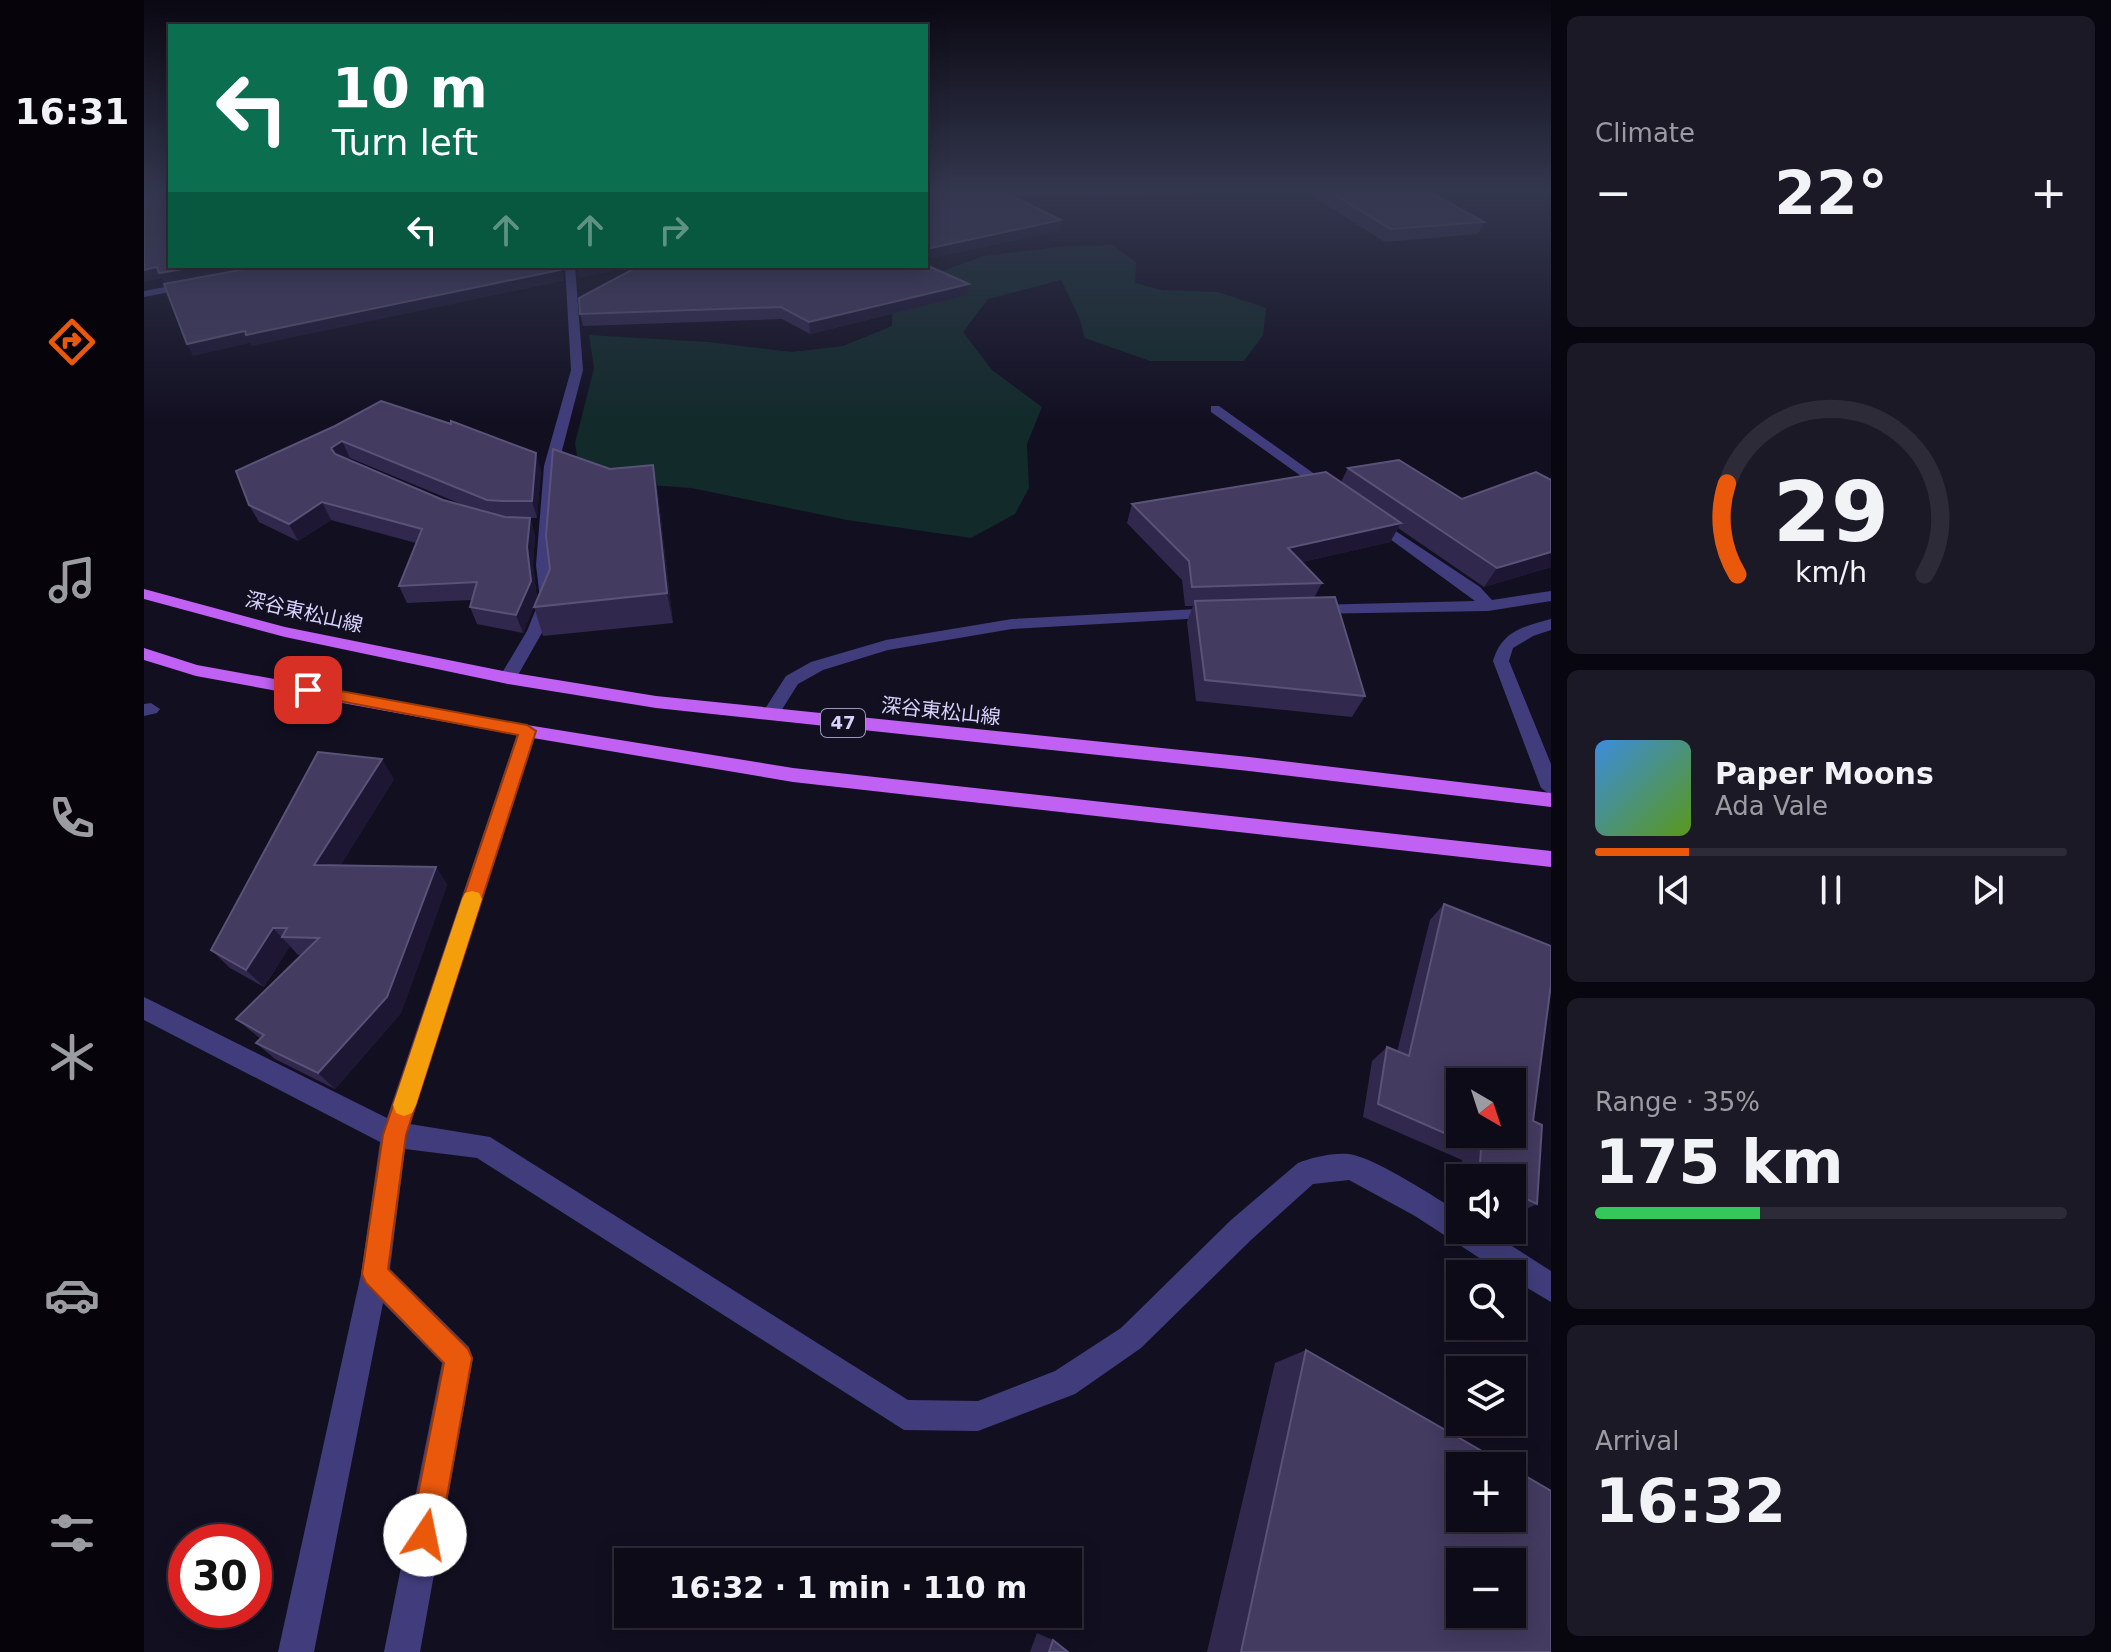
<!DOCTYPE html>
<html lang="en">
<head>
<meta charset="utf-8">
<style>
	:root { --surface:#0e0b19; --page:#1c1926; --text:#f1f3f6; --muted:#9b9ba2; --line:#2e2b38; --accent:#ea580c }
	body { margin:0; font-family:"DejaVu Sans","Noto Sans JP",sans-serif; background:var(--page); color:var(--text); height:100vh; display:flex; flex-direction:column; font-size:30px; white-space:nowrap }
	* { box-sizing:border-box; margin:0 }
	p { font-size:26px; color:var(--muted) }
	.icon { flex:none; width:44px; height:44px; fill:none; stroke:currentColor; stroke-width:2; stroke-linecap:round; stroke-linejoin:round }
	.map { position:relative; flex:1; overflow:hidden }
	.panel { display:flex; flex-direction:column; gap:16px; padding:16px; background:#08060e; width:560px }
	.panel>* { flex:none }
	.hud { position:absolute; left:24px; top:24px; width:760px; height:244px; border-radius:0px; box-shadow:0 4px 20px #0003,0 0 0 2px var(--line); background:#0b6e4f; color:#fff; overflow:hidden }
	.needle { width:52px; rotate:141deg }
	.controls { position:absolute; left:1302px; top:1068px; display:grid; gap:16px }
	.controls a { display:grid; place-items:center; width:80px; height:80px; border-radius:0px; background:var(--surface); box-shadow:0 4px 20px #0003,0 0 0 2px var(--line); font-size:40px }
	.speed { position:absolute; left:24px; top:1524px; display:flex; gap:16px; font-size:40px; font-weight:700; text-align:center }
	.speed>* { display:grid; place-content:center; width:104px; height:104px; border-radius:50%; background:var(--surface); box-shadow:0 4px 20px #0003,0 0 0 2px var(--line); line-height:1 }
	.speed .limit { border:12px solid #d22; background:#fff; color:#111 }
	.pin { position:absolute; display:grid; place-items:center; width:68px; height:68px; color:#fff; margin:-34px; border-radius:16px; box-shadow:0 4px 12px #0006 }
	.me { position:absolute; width:88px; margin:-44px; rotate:11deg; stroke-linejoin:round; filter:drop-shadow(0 0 6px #0008) }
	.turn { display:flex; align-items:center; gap:28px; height:168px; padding:0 32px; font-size:36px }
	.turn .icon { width:104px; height:104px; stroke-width:2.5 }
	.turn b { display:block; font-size:56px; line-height:68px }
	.lanes { display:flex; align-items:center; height:76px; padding:0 32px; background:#0003; justify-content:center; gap:40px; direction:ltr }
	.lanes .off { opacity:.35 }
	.big { font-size:60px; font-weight:800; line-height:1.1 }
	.panel .widget { flex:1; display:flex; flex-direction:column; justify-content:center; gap:12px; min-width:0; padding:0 28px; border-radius:12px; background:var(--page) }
	.panel .dial { align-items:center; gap:0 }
	.dial svg { height:208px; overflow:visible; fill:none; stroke:var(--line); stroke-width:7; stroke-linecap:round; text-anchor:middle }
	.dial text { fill:var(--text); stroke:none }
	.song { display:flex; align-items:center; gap:24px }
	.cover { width:96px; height:96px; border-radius:12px; background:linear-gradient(135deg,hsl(210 70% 55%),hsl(90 70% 35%)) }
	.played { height:8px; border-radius:4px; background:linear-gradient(90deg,var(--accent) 20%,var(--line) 20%) }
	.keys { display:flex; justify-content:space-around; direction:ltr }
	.heat { display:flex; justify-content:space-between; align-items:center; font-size:44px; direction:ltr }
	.charge { height:12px; border-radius:6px; background:linear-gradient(90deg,#34c759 35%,var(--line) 0) }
	.trip { position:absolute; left:470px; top:1548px; width:468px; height:80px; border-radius:0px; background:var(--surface); box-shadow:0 4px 20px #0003,0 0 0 2px var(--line); font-weight:800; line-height:80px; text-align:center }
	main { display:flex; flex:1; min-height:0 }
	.tab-bar { display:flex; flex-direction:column; width:144px; justify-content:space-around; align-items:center; background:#06040a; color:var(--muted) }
	.tab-bar .icon { width:56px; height:56px }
	.tab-bar .on { color:var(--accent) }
	.tab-bar b { font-size:36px; color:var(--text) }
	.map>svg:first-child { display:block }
</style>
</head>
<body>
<main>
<nav class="tab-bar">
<b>16:31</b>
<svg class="icon on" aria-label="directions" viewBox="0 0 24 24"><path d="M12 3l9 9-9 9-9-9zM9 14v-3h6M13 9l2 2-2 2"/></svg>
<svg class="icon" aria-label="music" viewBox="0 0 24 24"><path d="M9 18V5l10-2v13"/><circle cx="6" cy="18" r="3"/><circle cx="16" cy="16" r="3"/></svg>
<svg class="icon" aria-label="phone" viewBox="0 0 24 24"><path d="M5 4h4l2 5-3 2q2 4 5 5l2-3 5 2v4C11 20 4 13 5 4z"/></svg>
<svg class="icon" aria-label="climate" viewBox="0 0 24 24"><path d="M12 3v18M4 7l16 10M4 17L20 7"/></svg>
<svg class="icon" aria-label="car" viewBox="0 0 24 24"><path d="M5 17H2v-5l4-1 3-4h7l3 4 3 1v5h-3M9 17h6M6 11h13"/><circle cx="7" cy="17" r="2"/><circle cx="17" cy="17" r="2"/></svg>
<svg class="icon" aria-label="filters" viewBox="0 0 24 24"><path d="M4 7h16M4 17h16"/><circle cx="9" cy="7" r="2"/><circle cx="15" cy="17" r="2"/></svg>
</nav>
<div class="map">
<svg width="1407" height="1652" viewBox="0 0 1407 1652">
	<rect width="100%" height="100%" fill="#120f21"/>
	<polygon fill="#122a2a" points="969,245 992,262 991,283 1018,290 1074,292 1122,308 1119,335 1100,361 1006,361 941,338 935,317 917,280 844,299 819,332 848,370 898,407 883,444 885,488 871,514 827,538 703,520 547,488 463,482 435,469 431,443 450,368 445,335 564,342 648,352 699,346 748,326 749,289 840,256 921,246"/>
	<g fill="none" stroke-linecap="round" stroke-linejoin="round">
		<path fill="#413d7c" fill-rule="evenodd" d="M1407,619v11l-18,6 -20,12 -4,13 42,103v31l-10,-7 -48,-127c9,-30 29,-34 58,-42z"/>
		<g fill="#413d7c" fill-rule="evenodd">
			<polygon points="421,266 431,266 439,370 414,466 408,565 412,599 399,631 370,682 364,684 355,678 383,631 396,599 392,565 400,466 427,370"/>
			<polygon points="47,282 51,283 51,287 0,297 0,291"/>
			<polygon points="1067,406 1075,406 1193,490 1181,493 1067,412"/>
			<polygon points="1229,516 1336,587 1348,600 1407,591 1407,601 1344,611 1162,614 1162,606 1168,605 1331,601 1224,523 1224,517"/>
			<polygon points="1072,608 1078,609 1078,617 868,629 744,650 679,670 654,684 632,719 620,719 617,715 642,676 667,662 742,640 868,619"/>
			<polygon points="7,703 16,709 13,713 0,716 0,704"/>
			<path d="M383,725l9,6 -126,393 80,13 418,263 70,1 77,-30 66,-43 110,-108 67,-57c14,-6 41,-12 56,-8 27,7 81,42 106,58v17h27l64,41v31l-39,-23v-5h-8l-89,-58 -66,-36 -36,4 -62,56 -110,108 -66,46 -97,37 -74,-1 -427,-272 -72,-9 -15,120 79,78 4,11 -53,294h-36l58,-289 -59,-60 -69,349h-36l83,-378 19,-132 -236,-122v-23l243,121 131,-387z"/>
		</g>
		<g fill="#c061f3" fill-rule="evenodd">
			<polygon points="0,589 141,627 364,672 512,696 1105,757 1407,793 1407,807 1105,771 512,708 364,684 141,637 0,599"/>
			<polygon points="0,648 53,665 383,725 649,768 1407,851 1407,867 649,782 383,737 52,676 0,660"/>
		</g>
	</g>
	<g fill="#31294d" fill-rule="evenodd">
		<polygon points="782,190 1055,190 1054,195 868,196 917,220 915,231 782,259"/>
		<polygon points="1159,190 1282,190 1340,222 1334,234 1241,242"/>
		<polygon points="825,284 824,295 666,334 638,319 439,326 436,314"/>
		<path d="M191,426l206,44 -4,48h-11h4l5,18 -2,29 4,34 -14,34 -46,-9 -7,-17 2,-7 -65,3 -8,-17 17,-43 -85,-23 -33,21 -39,-19 -10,-17zM206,458l118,49 -25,-7 -95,-41z"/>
		<polygon points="509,465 514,494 529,623 399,636 390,607 466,469"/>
		<polygon points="1204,468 1318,499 1407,480 1407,567 1340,587 1254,528 1246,542 1158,562 1178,583 1170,598 1221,696 1208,717 1052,701 1043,622 1049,606 1041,606 1038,580 983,523 988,504 1197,482"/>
		<polygon points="250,779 196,866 292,867 303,885 257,1013 191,1089 131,1059 112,1043 117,1039 92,1019 158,955 154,955 146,946 120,987 86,968 67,950"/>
		<polygon points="1300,904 1389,1121 1393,1204 1371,1214 1368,1213 1368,1178 1317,1178 1318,1160 1219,1117 1228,1061 1243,1047 1253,1052 1286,920"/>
		<polygon points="1162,1350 1407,1652 1063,1652 1131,1363"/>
		<polygon points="893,1633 909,1640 924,1652 886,1652"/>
	</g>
	<g fill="#1d1734">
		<polygon points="917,220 915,231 782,259 782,249"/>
		<polygon points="56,266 125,266 21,284 18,278 0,282 0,270 13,267"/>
		<polygon points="418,266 419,281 108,346 106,343 49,356 43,344"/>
		<polygon points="435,266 490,266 435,278 433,267"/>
		<polygon points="825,284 824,295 666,334 665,322"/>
		<polygon points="198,441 206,458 195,464 187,448"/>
		<polygon points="392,453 397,470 393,518 388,501"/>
		<polygon points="509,465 514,494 529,623 523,593"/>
		<polygon points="178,502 187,520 154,541 145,524"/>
		<polygon points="386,518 391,536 389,565 393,599 379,633 372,615 383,547"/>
		<polygon points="1257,523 1246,542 1135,567 1144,548"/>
		<polygon points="1407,552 1407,567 1340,587 1353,568"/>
		<polygon points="238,759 250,779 185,884 170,865"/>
		<polygon points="292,867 303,885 257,1013 191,1089 174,1073"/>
		<polygon points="129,928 146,946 120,987 102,970"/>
	</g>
	<g fill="#433b60" stroke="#5a5378" stroke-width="2" fill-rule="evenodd">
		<polygon points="0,190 26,190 26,266 56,266 15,273 13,267 0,270"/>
		<polygon points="782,190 856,190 917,220 782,249"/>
		<polygon points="1183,190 1282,190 1340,222 1247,229"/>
		<polygon points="782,265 825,284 665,322 637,307 436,314 435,298 495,266"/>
		<polygon points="117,266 416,266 416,270 102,335 101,331 43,344 20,284"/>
		<polygon points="237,401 307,424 307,421 392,453 388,501 358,501 343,500 198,441 187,448 191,454 299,500 361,517 386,518 383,547 387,581 372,615 326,607 333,582 255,586 278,529 178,502 145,524 105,505 92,471 191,426"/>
		<polygon points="409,449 466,469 509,465 523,593 390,607 406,569 402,536"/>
		<polygon points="1255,460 1318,499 1392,472 1407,480 1407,552 1353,568 1204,468"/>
		<polygon points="1182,472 1257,523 1144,548 1178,583 1048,587 1045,561 988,504"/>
		<polygon points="1191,597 1221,696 1061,680 1051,601"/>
		<polygon points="174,752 238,759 170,865 292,867 243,997 174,1073 112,1043 120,1035 92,1019 175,938 138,937 143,928 129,928 102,970 67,950"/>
		<path d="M1300,904l107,42v38l-18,137 9,4 -5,79 -25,-12v-14l-33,-1 2,-28 -103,-45 9,-57 22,9zM1316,1082h52v52h-52z"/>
		<path d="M1162,1350l202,116h-48v52h52v-50l39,23v161h-310zM1316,1562h52v52h-52z"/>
		<polygon points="909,1640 924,1652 905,1652"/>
	</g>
	<linearGradient id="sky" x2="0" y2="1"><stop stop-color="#0a0812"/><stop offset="0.45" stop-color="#33374e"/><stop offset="1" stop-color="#33374e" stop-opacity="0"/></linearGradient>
	<rect width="1407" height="421" fill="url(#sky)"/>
	<polygon fill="#ea580c" stroke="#983908" stroke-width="2" points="164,685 383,725 392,731 262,1135 244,1269 324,1349 328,1358 296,1535 291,1545 281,1550 270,1545 266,1535 300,1363 222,1283 218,1274 239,1135 374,735 159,694 159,687"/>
	<polygon fill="#f59e0b" points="328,891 335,893 338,899 272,1105 268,1113 260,1116 252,1113 249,1105 318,899 321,893"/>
	<g text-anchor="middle" stroke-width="8" stroke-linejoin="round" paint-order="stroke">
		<rect fill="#120f21" stroke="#9d98ba" stroke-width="2" x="677" y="709" width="44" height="28" rx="6"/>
		<g font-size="18" font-weight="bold" fill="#d8d2fc">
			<text x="699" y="729">47</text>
		</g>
		<g font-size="20" fill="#d8d2fc" stroke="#120f21">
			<text transform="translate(160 612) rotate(13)" y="7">深谷東松山線</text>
			<text transform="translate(797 711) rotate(6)" y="7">深谷東松山線</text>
		</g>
	</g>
</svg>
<div class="controls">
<a><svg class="needle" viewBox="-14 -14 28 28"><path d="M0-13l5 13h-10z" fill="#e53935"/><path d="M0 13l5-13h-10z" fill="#9b9ba2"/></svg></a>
<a><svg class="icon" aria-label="sound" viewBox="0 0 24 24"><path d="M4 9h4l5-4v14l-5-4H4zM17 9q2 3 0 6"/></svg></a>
<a><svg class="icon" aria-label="search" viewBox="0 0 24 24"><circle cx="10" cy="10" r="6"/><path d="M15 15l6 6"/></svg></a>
<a><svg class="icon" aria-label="layers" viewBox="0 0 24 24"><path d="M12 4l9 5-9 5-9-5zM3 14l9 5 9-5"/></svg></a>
<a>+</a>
<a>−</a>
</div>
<div class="speed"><div class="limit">30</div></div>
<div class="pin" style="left:164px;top:690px;background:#d93025"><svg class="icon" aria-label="arrive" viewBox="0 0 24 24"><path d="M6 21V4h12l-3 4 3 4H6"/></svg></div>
<svg class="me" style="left:281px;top:1535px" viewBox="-20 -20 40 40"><circle r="19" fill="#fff"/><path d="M0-13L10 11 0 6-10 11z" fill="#ea580c"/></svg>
<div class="trip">16:32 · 1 min · 110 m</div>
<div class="hud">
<div class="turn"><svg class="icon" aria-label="left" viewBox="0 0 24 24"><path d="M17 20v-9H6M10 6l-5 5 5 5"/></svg><div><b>10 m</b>Turn left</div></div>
<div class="lanes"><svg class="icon" aria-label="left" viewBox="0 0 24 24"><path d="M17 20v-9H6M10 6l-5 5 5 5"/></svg><svg class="icon off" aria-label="ahead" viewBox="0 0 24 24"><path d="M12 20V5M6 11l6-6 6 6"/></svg><svg class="icon off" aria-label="ahead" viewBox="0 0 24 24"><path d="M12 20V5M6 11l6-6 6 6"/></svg><svg class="icon off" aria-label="right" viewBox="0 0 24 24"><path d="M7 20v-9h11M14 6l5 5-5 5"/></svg></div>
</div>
</div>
<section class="panel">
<div class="widget"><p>Climate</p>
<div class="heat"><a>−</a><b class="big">22°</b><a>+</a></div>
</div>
<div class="widget dial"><svg viewBox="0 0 100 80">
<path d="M14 69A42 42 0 1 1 86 69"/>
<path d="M14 69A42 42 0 0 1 10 34" stroke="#ea580c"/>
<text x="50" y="56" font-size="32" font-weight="700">29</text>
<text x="50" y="72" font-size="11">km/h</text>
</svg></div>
<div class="widget">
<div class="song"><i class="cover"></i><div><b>Paper Moons</b><p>Ada Vale</p></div></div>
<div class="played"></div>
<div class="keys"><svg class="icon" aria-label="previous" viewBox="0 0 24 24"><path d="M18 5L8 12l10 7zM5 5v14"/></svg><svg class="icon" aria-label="pause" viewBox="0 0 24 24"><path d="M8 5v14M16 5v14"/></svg><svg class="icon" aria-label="next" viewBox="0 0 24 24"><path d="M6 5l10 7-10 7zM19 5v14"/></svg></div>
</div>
<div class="widget"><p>Range · 35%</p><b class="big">175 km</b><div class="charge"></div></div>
<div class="widget"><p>Arrival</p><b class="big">16:32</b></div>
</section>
</main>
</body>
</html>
